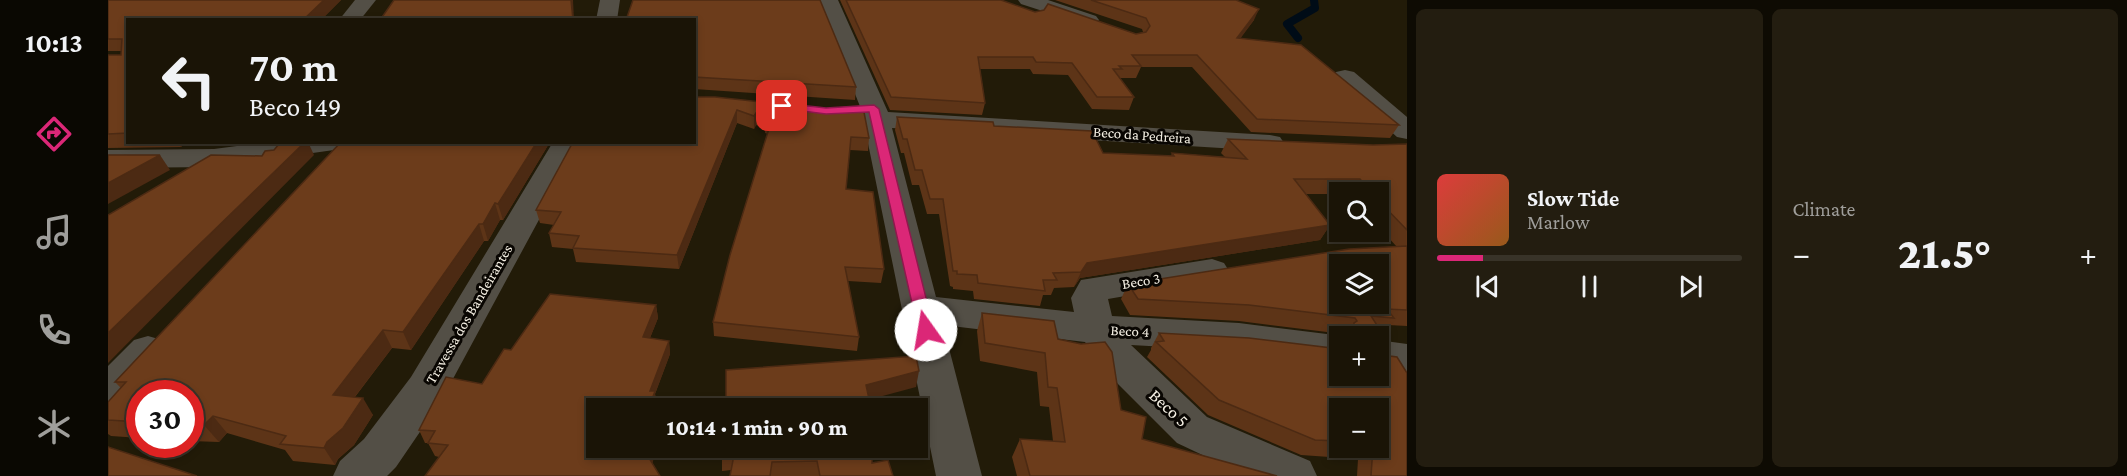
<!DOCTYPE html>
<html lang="en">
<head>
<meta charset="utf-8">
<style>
	:root { --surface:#1a1406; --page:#231d10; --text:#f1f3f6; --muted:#9f9e9b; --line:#383328; --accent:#db2777 }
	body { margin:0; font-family:"Crimson Pro",serif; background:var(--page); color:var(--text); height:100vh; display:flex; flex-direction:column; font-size:22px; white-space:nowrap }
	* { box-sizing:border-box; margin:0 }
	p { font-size:20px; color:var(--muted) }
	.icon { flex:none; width:33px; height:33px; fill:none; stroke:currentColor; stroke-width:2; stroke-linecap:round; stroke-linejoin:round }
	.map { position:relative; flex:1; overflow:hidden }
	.sheet { display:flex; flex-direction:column; gap:9px; padding:9px; background:#0e0b03; width:720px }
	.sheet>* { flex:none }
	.hud { position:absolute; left:18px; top:18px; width:570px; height:126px; border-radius:0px; box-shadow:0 3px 9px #0003,0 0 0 2px var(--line); background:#1a1406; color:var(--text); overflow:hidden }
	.buttons { position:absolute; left:1221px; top:182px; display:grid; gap:12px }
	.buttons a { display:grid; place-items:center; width:60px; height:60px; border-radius:0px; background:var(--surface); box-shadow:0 3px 9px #0003,0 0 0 2px var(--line); font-size:30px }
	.speed { position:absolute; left:18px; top:380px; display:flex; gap:12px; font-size:30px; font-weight:700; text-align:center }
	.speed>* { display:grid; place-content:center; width:78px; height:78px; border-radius:50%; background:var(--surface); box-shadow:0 3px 9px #0003,0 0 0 2px var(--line); line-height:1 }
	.speed .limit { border:9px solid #d22; background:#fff; color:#111 }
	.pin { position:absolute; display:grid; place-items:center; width:51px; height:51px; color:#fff; margin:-26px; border-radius:12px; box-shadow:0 3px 9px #0006 }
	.me { position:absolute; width:66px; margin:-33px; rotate:347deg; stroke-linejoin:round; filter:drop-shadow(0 0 4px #0008) }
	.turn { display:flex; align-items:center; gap:21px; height:126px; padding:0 24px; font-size:27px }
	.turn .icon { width:78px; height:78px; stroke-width:2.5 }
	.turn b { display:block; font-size:42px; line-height:51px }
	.big { font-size:45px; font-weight:800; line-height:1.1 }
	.sheet .card { flex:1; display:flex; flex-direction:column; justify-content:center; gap:9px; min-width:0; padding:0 21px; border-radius:9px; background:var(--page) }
	.song { display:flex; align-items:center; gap:18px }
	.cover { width:72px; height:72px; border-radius:9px; background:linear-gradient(135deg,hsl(0 70% 55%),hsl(30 70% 35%)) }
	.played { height:6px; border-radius:3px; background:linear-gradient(90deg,var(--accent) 15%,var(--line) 15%) }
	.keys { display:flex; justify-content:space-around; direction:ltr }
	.heat { display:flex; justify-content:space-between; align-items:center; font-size:33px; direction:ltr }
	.sheet .tiles { flex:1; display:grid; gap:9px; grid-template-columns:repeat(2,1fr) }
	.trip { position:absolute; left:478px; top:398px; width:342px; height:60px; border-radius:0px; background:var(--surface); box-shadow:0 3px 9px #0003,0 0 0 2px var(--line); font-weight:800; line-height:60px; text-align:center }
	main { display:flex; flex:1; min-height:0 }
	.tab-bar { display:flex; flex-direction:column; width:108px; justify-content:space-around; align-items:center; background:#0a0802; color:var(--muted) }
	.tab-bar .icon { width:42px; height:42px }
	.tab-bar .current { color:var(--accent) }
	.tab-bar b { font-size:27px; color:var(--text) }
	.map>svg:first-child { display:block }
</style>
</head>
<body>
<main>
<nav class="tab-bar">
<b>10:13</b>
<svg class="icon current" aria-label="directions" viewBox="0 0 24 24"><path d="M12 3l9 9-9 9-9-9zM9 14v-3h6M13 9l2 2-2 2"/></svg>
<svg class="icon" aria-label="music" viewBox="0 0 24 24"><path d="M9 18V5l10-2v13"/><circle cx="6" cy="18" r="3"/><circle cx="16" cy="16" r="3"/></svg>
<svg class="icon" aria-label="phone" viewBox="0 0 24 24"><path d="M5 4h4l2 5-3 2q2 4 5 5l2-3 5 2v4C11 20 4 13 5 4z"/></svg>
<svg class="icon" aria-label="climate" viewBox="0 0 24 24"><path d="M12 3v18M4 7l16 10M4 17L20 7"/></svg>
</nav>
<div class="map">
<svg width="1299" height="476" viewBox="0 0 1299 476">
	<rect width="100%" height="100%" fill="#221b08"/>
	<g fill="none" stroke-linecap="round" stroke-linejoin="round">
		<polyline stroke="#000c17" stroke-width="8" points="1190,38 1179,24 1207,8 1206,0"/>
		<g fill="#534f46" fill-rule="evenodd">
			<polygon points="247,0 268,0 252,20 231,20"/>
			<polygon points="492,0 512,0 509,20 488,20"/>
			<polygon points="710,0 730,0 780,112 1162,135 1172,137 1176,143 1172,149 1162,151 784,128 828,297 966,312 963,298 973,280 1104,259 1116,263 1121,271 1116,279 1000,299 1004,316 1131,323 1235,336 1232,336 1232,365 1131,351 1023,345 1099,417 1202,461 1209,476 1139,476 1069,443 1004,378 977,342 835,325 874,476 828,476 753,109"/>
			<polygon points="910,0 940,0 988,16 991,20 988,24 981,26 913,4"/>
			<polygon points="1237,70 1246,72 1299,117 1299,139 1289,137 1228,82 1225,77 1228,72"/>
			<polygon points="159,142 240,142 236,148 226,150 106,167 0,168 0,150 106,149"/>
			<polygon points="445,142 473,142 333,401 288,467 279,476 225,476 232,461 256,439 303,377"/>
			<polygon points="40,336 54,340 60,351 54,362 15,405 0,410 0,366 26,340"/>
			<polygon points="1270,340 1299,344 1299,374 1270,370"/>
		</g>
	</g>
	<g fill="#5d3417" fill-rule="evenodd">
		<polygon points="0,0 233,0 213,20 20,20 20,142 78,142 73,147 0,148 0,55 13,55 14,51 0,51"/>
		<polygon points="732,0 893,0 927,12 1028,34 1035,32 1034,29 947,0 1128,0 1146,20 1132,38 1291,125 1282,138 1143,132 1084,67 1033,67 1028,78 1011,78 1026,97 1021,110 984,109 960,75 925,74 922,69 872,69 877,103 874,115 782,110"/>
		<polygon points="586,20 748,87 747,100 586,89"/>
		<polygon points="586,97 761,138 760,151 742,150 738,189 776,269 773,283 740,281 751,337 749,351 606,336 605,322 660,134 657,133 657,129 648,125 646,129 629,123 571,269 468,262 465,249 444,247 441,233 446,225 432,223 428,210"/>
		<path d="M789,117l97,9 109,27 68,3 1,-3 53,4 -4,-4 7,-14 145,6 34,-1v182l-19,-1 -6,8 8,23 17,120h-50l1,-17 -57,-4 -93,-40 -61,-58 4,-7v-2l8,-15 181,42 38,-39h-34l-1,-2 -104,-13 -109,-6 -9,-16 7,-15 269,-37 -19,-21v-34h-38v2h-35l25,31 -10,15 -240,38 -6,9 -20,1 -3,7h-8l-3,11 -66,-7 -1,-8 -20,-2v-2l-3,-1 -11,-72h-12l-8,-29h-7l-8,-32h-3l-6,-23zM1232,408l38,39h-38z"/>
		<polygon points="233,142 442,142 395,220 392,220 380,241 376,241 303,350 284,348 247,397 265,415 246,445 230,459 227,465 185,461 177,450 119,433 111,442 82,441 82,393 32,393 32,438 3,436 0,434 0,402 13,388 7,382"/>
		<polygon points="548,305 550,318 542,338 561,341 562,354 547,394 549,404 331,457 327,456 320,443 317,443 311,430 374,384 403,350"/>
		<polygon points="874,313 950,339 1013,410 1034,439 1169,476 909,476 904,457 912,439 945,441 941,407 932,406 929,372 872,361 869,331"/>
		<polygon points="614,447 764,463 785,476 622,476 623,470 614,471"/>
	</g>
	<g fill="#4c2a13">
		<polygon points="216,0 233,0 213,20 195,20"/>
		<polygon points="463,0 465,0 466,20 465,20"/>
		<polygon points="1151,9 1146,20 1124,50 1129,38"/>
		<polygon points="629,110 629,123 571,269 569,255"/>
		<polygon points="648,113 648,125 646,129 646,116"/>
		<polygon points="70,142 78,142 73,147"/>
		<polygon points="197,142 200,142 206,155 0,363 0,333"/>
		<polygon points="429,142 442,142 395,220 390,204"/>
		<polygon points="52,155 62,170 0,204 0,183"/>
		<polygon points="387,203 392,220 380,241 375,224"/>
		<polygon points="371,224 376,241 303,350 295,332"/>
		<polygon points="1222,225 1212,240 972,278 966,287 973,272 979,263"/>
		<polygon points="548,305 550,318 537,350 535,337"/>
		<polygon points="275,330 284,348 235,412 225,395"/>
		<polygon points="561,341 562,354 547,394 549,404 548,408 541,408 542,391"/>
		<polygon points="811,371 808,387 756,401 758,385"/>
		<polygon points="255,398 265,415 246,445 230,459 227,465 216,448 219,442"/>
		<polygon points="105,416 119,433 111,442 96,425"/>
		<polygon points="544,447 548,447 543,471 541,458"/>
	</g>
	<g fill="#6c3c1b" stroke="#4c2a13" stroke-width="1.5" fill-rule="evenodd">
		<polygon points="0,0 216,0 195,20 20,20 20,133 0,134 0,55 13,55 14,39 0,39"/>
		<polygon points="286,0 463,0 465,20 272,20"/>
		<polygon points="525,0 712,0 748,87 586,77 586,20 518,20"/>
		<polygon points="738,0 893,0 927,12 936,10 940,4 1028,34 1038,32 1042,26 1038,18 983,0 1128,0 1151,9 1129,38 1193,45 1291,125 1149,119 1089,55 1024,55 1033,66 1011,66 1014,69 1005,69 1026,97 989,97 964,63 928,62 925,57 870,57 877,103 783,97"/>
		<polygon points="586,97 607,97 719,109 755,107 761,138 743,137 738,189 765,192 776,269 737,267 751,337 605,322 622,255 663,122 657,120 658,116 648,113 646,116 629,110 569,255 465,248 471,236 441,233 453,212 428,210 465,142 586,142"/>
		<polygon points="789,117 885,122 886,126 984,131 995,153 1066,156 1064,153 1139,159 1120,139 1265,145 1299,144 1299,230 1270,200 1270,192 1263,192 1252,179 1186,179 1222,225 979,263 973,272 945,273 949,280 935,280 937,291 870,283 869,275 849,274 849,271 845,271 835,199 822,199 814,170 807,170 799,139 795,139"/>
		<polygon points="184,142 197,142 0,333 0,215 103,155 154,156 157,151 166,150 171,144"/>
		<polygon points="233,142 429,142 390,204 387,203 375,224 371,224 295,332 275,330 225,395 255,398 235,428 219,442 216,448 172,444 178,436 105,416 96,425 82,424 82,393 32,393 32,422 0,420 0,402 18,382 7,382"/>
		<polygon points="0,155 52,155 0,183"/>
		<path d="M1299,246v64l-20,-1 7,9 -23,-2 18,28 1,12 7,1 10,16v103h-36l2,-29h5v-39h-38v33l-25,-1 -96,-40 -63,-58 8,-1 -5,-8 90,5 91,11v26h38v-39h-24v-13l3,-2 -2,-3 -106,-13 -111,-6 -10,-15 221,-35zM1232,264h38v39h-38z"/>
		<polygon points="442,294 548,305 535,337 561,341 542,391 547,391 541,408 489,408 489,447 544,447 541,458 552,476 317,476 340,445 320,443 327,431 311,430 338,377 374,384 396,349 403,350"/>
		<polygon points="874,313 946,321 950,339 973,344 997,342 1004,352 1013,410 1038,417 1034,439 1169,476 922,476 912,439 957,442 949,388 940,387 937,353 877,343"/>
		<polygon points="808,356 811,371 758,385 763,408 618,408 618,370"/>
		<polygon points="0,447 89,476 0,476"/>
		<polygon points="614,447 764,447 764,463 780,460 785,476 712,476 709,461 664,462 662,476 622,476 626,455 613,455"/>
	</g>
	<polygon fill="#db2777" stroke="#8e194d" stroke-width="1.5" points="674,103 718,108 766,105 771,109 826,330 823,334 812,334 810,330 761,112 718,114 670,108 669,106"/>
	<g text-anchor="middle" stroke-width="6" stroke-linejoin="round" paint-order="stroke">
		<g font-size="15" fill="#f4efe3" stroke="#090602">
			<text transform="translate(1034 135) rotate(4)" y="5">Beco da Pedreira</text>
			<text transform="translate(1033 281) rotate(-9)" y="5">Beco 3</text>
			<text transform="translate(361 314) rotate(-60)" y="5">Travessa dos Bandeirantes</text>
			<text transform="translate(1022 331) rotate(3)" y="5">Beco 4</text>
		</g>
		<g font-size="18" fill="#f4efe3" stroke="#090602">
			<text transform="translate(1061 408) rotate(43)" y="6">Beco 5</text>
		</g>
	</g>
</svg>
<div class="buttons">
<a><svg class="icon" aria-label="search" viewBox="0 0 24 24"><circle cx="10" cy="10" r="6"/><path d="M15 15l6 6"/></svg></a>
<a><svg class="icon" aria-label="layers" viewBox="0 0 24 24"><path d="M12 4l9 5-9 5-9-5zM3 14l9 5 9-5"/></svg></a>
<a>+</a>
<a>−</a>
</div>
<div class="speed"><div class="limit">30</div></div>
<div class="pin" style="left:674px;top:106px;background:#d93025"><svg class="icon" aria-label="arrive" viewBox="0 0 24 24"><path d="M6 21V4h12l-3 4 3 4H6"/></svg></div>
<svg class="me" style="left:818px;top:330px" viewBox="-20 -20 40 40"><circle r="19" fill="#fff"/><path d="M0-13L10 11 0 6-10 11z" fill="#db2777"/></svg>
<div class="trip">10:14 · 1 min · 90 m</div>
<div class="hud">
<div class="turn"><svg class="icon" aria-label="left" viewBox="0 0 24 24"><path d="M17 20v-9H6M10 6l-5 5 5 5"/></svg><div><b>70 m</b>Beco 149</div></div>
</div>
</div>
<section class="sheet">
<div class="tiles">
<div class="card">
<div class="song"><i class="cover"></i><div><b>Slow Tide</b><p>Marlow</p></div></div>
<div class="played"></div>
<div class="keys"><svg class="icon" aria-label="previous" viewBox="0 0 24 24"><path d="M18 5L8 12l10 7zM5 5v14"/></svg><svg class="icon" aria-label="pause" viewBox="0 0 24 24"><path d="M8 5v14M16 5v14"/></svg><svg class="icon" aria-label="next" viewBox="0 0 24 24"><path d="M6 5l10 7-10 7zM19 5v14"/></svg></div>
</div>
<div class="card"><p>Climate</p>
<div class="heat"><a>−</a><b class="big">21.5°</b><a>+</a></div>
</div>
</div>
</section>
</main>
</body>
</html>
